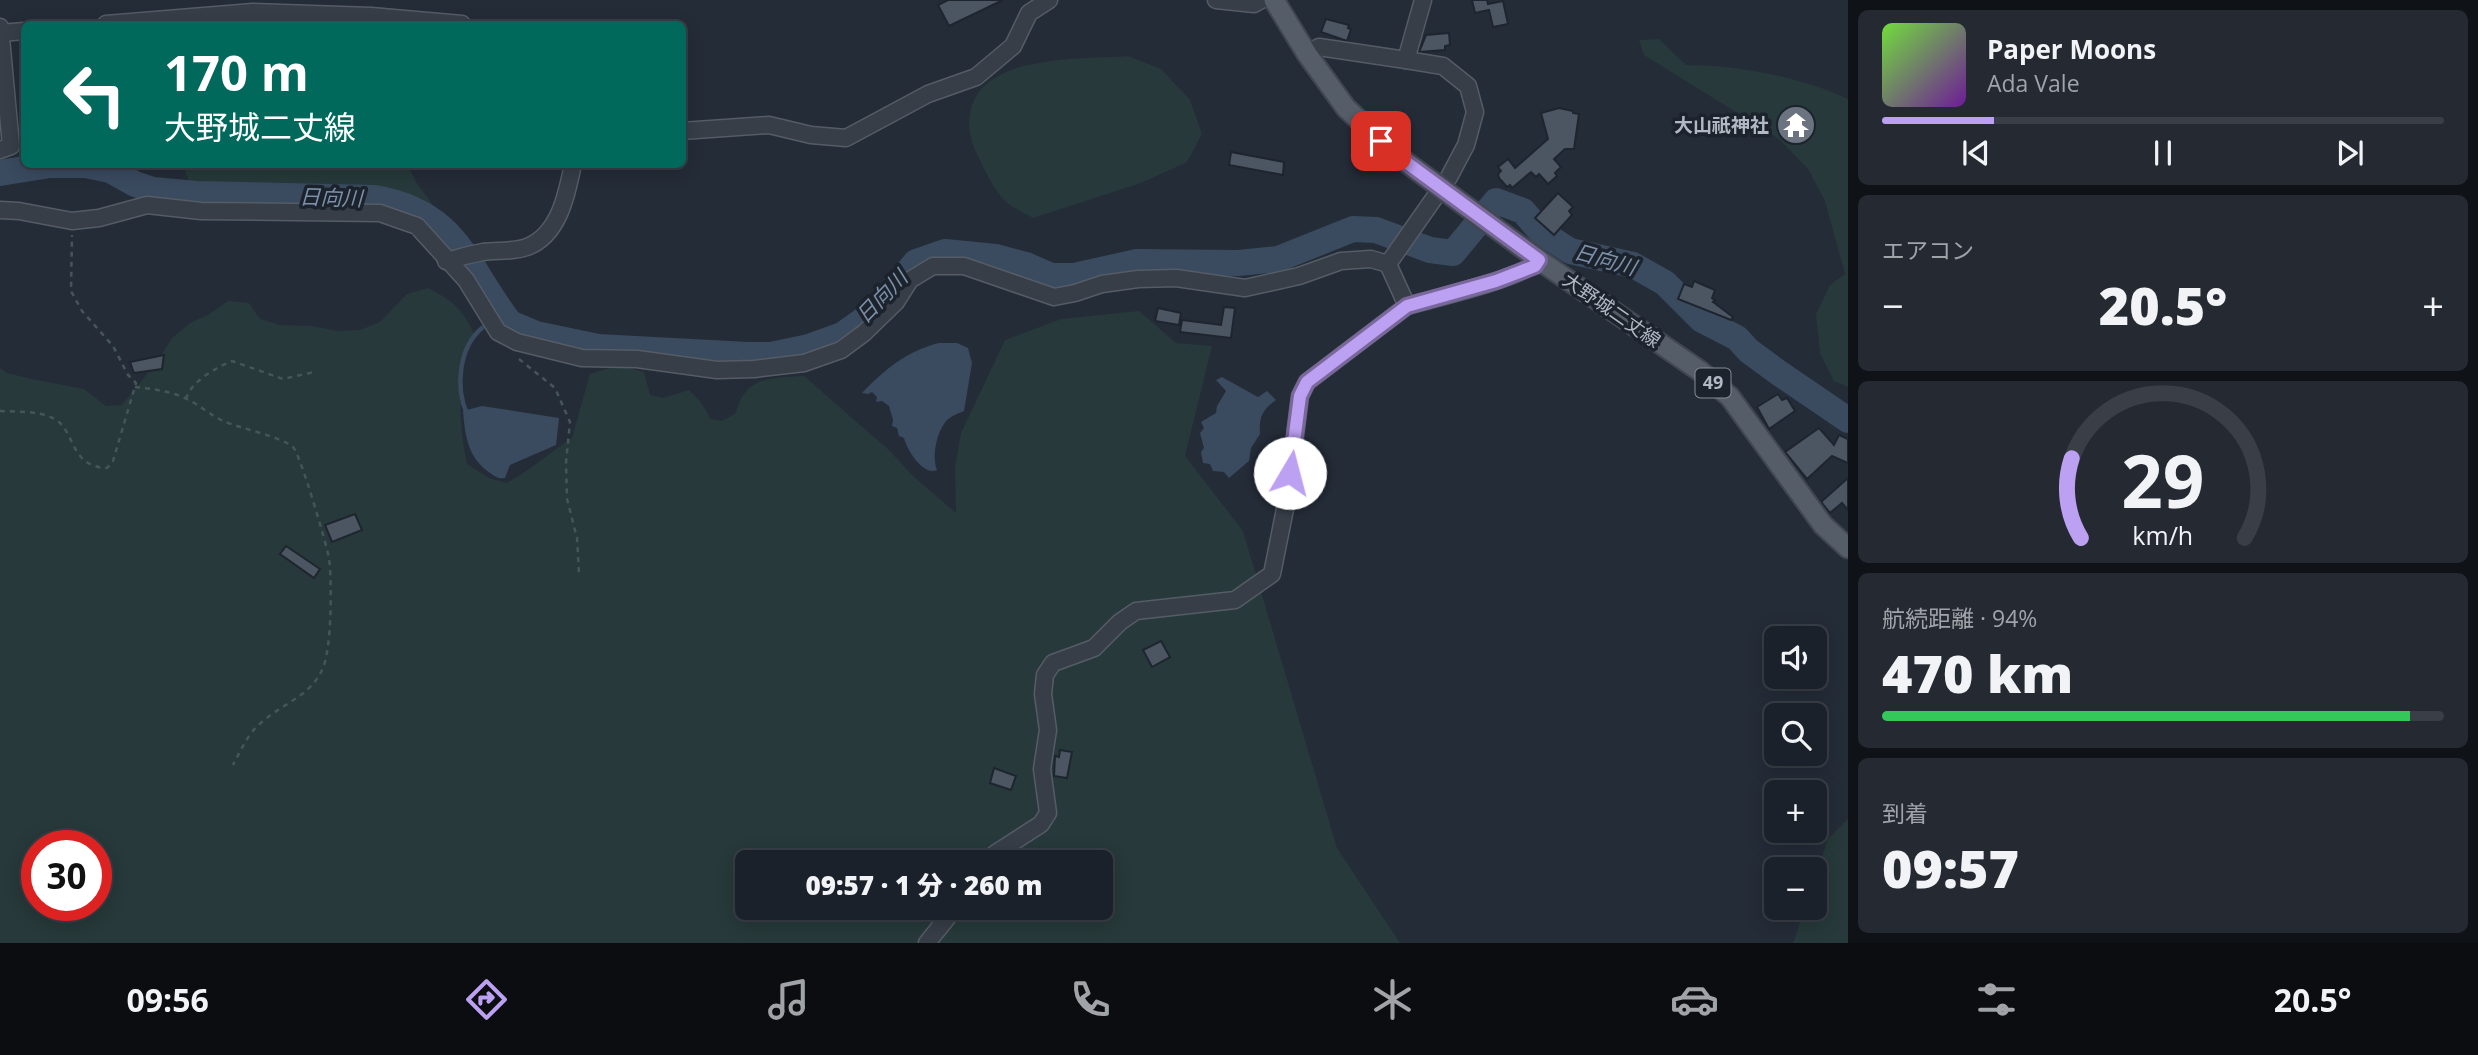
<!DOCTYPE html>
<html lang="ja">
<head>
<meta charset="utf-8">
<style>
	:root { --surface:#1b212a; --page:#242932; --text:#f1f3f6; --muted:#a0a3a8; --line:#393e47; --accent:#bca0f2 }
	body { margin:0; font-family:"Open Sans","Noto Sans JP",sans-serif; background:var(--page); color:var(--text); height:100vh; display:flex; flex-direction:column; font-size:26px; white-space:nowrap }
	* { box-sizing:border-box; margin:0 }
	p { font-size:23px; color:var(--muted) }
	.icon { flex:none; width:38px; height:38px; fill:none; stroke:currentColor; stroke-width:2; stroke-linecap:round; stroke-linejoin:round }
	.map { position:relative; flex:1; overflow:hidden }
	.details { display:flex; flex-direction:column; gap:10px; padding:10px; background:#0f1217; width:630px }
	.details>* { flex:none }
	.banner { position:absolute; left:21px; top:21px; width:665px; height:147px; border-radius:10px; box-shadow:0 4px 18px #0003,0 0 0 2px var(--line); background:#00695c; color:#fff; overflow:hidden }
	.tools { position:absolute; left:1764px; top:626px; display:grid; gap:14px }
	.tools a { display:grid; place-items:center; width:63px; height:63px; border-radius:10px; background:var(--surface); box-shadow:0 4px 18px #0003,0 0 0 2px var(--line); font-size:35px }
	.speed { position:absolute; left:21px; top:830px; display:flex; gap:14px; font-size:35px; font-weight:700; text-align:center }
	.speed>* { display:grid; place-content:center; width:91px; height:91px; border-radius:50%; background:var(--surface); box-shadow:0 4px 18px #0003,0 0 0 2px var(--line); line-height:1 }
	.speed .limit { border:10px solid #d22; background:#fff; color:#111 }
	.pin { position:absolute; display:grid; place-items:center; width:60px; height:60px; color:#fff; margin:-30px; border-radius:14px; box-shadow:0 4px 10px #0006 }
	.me { position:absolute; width:77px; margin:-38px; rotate:8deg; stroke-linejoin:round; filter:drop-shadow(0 0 5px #0008) }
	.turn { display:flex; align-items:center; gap:24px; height:147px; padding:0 28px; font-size:32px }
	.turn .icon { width:91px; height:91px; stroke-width:2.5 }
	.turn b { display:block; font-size:49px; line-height:60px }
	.big { font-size:52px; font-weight:800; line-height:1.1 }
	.details .widget { flex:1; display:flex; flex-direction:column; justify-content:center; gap:10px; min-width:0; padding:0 24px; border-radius:10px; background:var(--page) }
	.details .dial { align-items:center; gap:0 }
	.dial svg { height:182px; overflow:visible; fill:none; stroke:var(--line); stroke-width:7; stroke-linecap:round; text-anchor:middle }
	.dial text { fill:var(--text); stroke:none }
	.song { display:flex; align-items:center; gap:21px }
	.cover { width:84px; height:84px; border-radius:10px; background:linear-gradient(135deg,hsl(100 70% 55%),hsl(280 70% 35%)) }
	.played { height:7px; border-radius:4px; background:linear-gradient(90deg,var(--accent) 20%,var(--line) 20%) }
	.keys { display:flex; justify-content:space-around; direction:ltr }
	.heat { display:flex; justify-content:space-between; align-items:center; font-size:38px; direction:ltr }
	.charge { height:10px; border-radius:5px; background:linear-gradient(90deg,#34c759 94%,var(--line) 0) }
	.trip { position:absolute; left:735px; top:850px; width:378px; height:70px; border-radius:10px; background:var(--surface); box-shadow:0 4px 18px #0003,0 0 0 2px var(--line); font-weight:800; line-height:70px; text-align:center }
	.tabs { display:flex; height:112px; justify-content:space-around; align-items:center; background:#0b0d11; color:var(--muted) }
	.tabs .icon { width:49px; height:49px }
	.tabs .current { color:var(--accent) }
	.tabs b { font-size:32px; color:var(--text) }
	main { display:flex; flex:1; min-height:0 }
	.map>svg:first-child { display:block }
</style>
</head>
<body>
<main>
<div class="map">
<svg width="1848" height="943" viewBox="0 0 1848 943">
	<rect width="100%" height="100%" fill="#242c38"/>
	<g fill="#27393a" fill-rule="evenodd">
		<path d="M1659,39l27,26c51,0 116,12 162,34v288l-14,-6 -14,-28 -4,-39 14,-29 15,-11 -20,-73 -17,-32 -29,-30 -135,-84 -5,-15z"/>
		<path d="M1128,56l33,13 29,31 12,34 -15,28 -46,21 -108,35c-7,-4 -16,-8 -23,-13 -16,-12 -26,-37 -35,-55 -5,-10 -7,-24 -5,-36 9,-61 111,-54 158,-58z"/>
		<path d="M183,164l220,1 5,1 8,16 20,27c-17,-6 -34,-12 -52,-14 -61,-6 -140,10 -195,-13z"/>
		<path d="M428,288c25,13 34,20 46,46 -19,38 -15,89 -7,130l22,14 17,5c24,-12 43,-30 66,-45l18,-64 29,-9 25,7 6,23 13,3 26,-8 11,11 11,18 11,2 14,-8c9,-37 35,-35 68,-37l86,75 23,25 43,37 -1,-47 6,-33 44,-93 56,-21 78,-8 37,32 36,3 -27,110 58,75 94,317 63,95h-1400v-575l7,5 25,6 52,10 22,17 16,-1 37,-46 13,-21 18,-15 18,-8 20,-14 21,2 11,16 20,6 32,1 26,5 22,-1 20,-8 27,-28zM37,845h59v60h-59zM747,863h354v45h-354z"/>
		<polygon points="1848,819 1848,943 1793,943 1805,908 1815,908 1815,879 1828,839"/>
	</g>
	<g fill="#3a4a5f">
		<path d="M939,343h18l11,5 4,15 -8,48c-7,3 -16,6 -20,13 -8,12 -12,33 -7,46 -14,6 -30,-20 -33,-32l-5,-2 -2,-8 -5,-2 1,-6 -4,-14 -7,-5 -6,1 1,-5 -5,-5 -4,2 -6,-1c23,-24 45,-42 77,-50z"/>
		<path d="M1222,377l36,20 9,-6 9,9c-14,10 -17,17 -16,34l-9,14 -2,13 -20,17 -5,-6 -11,-1 -3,-7 -7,-1 -2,-11 3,-4 -4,-15 4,-5 -3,-6 15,-9 1,-7 9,-15 -10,-11z"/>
		<path d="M482,406l77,12 -3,27 -46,20 -5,13c-7,1 -9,-1 -15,-5 -22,-15 -25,-37 -27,-62z"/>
	</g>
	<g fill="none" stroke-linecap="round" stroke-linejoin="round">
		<path stroke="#3a4a5f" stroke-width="4.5" d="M467,414c-12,-27 -8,-67 15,-86"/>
		<path stroke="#3a4a5f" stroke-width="26" d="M0,173l50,-8h36l24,5 25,14 18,6 43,4 179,4c83,14 91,68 135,125l26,11 62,13 150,8h23l38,-8 33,-12 31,-22 43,-51 29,-10 51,5 30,8 25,11h23l63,-14 101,1 40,-4 75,-30 23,1 54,20 23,3 43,-52 27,10 18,21 29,19 63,14 32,18 37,37 35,18 12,13 30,22 69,47"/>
	</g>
	<g fill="#4c5663" stroke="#1e252f" stroke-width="2">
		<polygon points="948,0 1003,0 949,26 938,5"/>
		<polygon points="1472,0 1487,0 1488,4 1503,1 1508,24 1493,27 1489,10 1475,13"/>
		<polygon points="1326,19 1349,25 1348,28 1351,29 1347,41 1321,32"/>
		<polygon points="1449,33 1450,45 1445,46 1445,50 1419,52 1426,35"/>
		<polygon points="1559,108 1573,111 1573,113 1579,114 1574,149 1565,149 1554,159 1561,167 1555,173 1557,176 1548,184 1539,174 1536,177 1531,172 1512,188 1510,185 1507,187 1499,178 1498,174 1501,171 1498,167 1508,159 1515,168 1548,139 1541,113"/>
		<polygon points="1231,152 1284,162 1283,175 1229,165"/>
		<polygon points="1558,193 1573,207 1569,211 1572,215 1554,235 1535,218"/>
		<polygon points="1694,281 1715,290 1712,298 1715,300 1713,302 1733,317 1731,320 1678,299 1684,284 1692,287"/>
		<polygon points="1224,307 1235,308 1231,338 1180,332 1182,320 1221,325"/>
		<polygon points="1158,308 1181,313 1179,325 1155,321"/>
		<polygon points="164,355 162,369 134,373 130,362"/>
		<polygon points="1778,394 1782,400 1787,398 1795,411 1769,429 1757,407"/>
		<polygon points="1819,428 1834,445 1839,435 1848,439 1848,463 1832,456 1807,479 1785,452"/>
		<polygon points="1848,478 1848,510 1842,503 1830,513 1821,502"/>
		<polygon points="355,514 362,530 332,542 325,525"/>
		<polygon points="286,546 320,569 314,578 280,554"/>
		<polygon points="1161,641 1170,657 1152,667 1143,650"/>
		<polygon points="1060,750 1072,752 1067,778 1054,776 1055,756 1059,757"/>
		<polygon points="994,768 1016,776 1011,790 990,783"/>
	</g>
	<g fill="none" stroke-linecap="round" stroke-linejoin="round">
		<defs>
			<g id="minor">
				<polyline points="1216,0 1254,4 1261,0"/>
				<path d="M1423,0l-17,60 37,6 25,20 7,26 -9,33 -17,32 -61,87 19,42c25,-7 120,-29 132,-46"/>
				<polyline points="106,24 253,12 371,16 462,24"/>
				<polyline points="0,27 11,146 0,150"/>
				<polyline points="1,33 24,31"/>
				<polyline points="1307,54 1319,47 1406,60"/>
				<polyline points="682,131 769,125 811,135 846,138 928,94 976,77 1013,46 1029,13 1049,0"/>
				<polyline points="0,210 19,211 72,221 99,218 147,205 201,211 380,213 417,226 466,280 498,332 517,342 582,358 637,359 717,370 754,369 804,363 841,350 864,333 896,302 910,280 933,266 964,266 1054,297 1075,293 1102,284 1138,279 1176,278 1245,288 1299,276 1341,261 1371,259 1388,264"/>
				<path d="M446,261c12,-3 25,-7 37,-9 14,-2 31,0 44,-5 32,-12 40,-53 46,-83"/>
				<polyline points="984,863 996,853 1041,824 1048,813 1042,769 1048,730 1043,694 1045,675 1053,663 1094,648 1120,622 1136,611 1235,600 1272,574 1287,499 1300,396 1307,382 1407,306"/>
				<polyline points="927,943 955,908"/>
			</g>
			<g id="major">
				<polyline points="1274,0 1307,54 1346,108 1399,157"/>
				<polyline points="1539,260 1700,371 1730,397 1823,525 1848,548"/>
			</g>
		</defs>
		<use href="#minor" stroke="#555c66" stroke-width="19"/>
		<use href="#major" stroke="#404751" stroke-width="23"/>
		<g stroke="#455658" stroke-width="2.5" stroke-dasharray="5 5" stroke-linecap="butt">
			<polyline points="519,359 555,388 570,422 566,463 567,499 577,538 579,573"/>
			<path d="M135,387c18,2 35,4 52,12 12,6 24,16 36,22 16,7 59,16 70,26 8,9 33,96 36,111 3,22 3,93 -7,112 -12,26 -38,33 -59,51 -15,12 -21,27 -30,44"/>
			<path d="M186,399c4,-17 31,-32 46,-38l51,18 31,-7"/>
			<path d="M0,411c18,1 44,-1 59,11 16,14 13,45 48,46l6,-7 23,-78 -8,-8 -15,-29 -31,-35 -11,-20 1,-56"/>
		</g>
		<use href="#minor" stroke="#373e48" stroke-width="16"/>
		<use href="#major" stroke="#555d68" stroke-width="19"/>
		<defs>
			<polyline id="major-bridge" points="1399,157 1539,260"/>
		</defs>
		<use href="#major-bridge" stroke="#404751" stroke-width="23" stroke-linecap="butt"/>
		<use href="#major-bridge" stroke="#555d68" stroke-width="19"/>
	</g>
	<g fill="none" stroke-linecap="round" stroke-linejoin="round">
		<defs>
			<polyline id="route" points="1290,473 1300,396 1307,382 1407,306 1496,281 1535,266 1539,260 1399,157 1381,141"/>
		</defs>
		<use href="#route" stroke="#7a689d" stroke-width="18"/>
		<use href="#route" stroke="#bca0f2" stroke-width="12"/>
	</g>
	<defs>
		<symbol id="temple-disc" viewBox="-11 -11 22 22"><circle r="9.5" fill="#6b7280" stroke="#1c232d"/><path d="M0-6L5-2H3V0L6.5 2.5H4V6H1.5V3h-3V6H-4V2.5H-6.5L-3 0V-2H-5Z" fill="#fff"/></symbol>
	</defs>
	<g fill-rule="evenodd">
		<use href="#temple-disc" x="1774" y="103" width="44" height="44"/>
	</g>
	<g text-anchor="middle" stroke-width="7" stroke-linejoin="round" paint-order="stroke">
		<rect fill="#1c232d" stroke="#858c97" stroke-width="2" x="1695.5" y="368.5" width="35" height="29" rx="5"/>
		<g font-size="18" font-weight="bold" fill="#b2b9c4">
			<text x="1713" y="389">49</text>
		</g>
		<g font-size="19" font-weight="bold" fill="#b2b9c4" stroke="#1c232d" text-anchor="end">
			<text x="1769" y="132">大山祇神社</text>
		</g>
		<g font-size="19" fill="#b2b9c4" stroke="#1c232d">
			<text transform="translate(1612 310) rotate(35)" y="7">大野城二丈線</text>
		</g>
		<g font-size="21" font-style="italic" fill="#7c90aa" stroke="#1c232d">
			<text transform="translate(331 198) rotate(2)" y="7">日向川</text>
			<text transform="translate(1605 260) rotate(16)" y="7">日向川</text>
			<text transform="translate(882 297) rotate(-46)" y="7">日向川</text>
		</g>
	</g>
</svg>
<div class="tools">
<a><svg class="icon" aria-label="sound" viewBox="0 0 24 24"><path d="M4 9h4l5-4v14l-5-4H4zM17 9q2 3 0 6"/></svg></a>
<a><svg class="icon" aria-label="search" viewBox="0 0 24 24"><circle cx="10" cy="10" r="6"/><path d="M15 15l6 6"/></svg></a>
<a>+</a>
<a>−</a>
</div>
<div class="speed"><div class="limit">30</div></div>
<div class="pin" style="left:1381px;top:141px;background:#d93025"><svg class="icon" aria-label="arrive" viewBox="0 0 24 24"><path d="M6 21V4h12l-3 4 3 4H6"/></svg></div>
<svg class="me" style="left:1290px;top:473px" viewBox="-20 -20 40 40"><circle r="19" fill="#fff"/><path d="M0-13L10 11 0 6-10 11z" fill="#bca0f2"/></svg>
<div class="trip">09:57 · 1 分 · 260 m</div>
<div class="banner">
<div class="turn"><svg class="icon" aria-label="left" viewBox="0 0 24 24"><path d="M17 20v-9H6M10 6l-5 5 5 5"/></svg><div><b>170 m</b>大野城二丈線</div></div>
</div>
</div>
<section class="details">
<div class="widget">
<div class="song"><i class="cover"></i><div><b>Paper Moons</b><p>Ada Vale</p></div></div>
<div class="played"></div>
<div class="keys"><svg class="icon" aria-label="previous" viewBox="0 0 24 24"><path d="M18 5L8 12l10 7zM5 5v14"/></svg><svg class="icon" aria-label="pause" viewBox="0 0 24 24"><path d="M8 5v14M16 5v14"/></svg><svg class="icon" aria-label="next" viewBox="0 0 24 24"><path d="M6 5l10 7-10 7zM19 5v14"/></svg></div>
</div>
<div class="widget"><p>エアコン</p>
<div class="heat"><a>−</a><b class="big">20.5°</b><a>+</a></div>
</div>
<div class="widget dial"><svg viewBox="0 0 100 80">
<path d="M14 69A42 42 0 1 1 86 69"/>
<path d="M14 69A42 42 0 0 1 10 34" stroke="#bca0f2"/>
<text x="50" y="56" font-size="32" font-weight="700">29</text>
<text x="50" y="72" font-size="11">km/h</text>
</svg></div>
<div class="widget"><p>航続距離 · 94%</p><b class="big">470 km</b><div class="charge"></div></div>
<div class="widget"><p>到着</p><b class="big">09:57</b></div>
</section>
</main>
<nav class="tabs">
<b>09:56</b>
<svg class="icon current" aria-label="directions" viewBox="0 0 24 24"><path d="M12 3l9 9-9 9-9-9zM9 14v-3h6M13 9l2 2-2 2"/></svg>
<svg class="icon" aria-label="music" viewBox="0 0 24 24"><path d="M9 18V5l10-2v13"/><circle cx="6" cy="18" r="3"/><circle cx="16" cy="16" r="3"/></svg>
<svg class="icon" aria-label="phone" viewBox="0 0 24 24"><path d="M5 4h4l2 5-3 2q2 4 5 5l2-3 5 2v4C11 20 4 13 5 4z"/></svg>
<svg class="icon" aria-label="climate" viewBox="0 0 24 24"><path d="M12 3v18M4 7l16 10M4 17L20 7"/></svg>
<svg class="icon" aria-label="car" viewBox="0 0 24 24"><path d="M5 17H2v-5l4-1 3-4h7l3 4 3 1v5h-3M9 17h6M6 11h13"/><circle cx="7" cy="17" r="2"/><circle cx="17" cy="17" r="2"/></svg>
<svg class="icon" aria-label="filters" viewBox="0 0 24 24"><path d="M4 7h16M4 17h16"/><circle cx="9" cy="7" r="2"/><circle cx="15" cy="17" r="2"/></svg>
<b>20.5°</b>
</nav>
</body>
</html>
